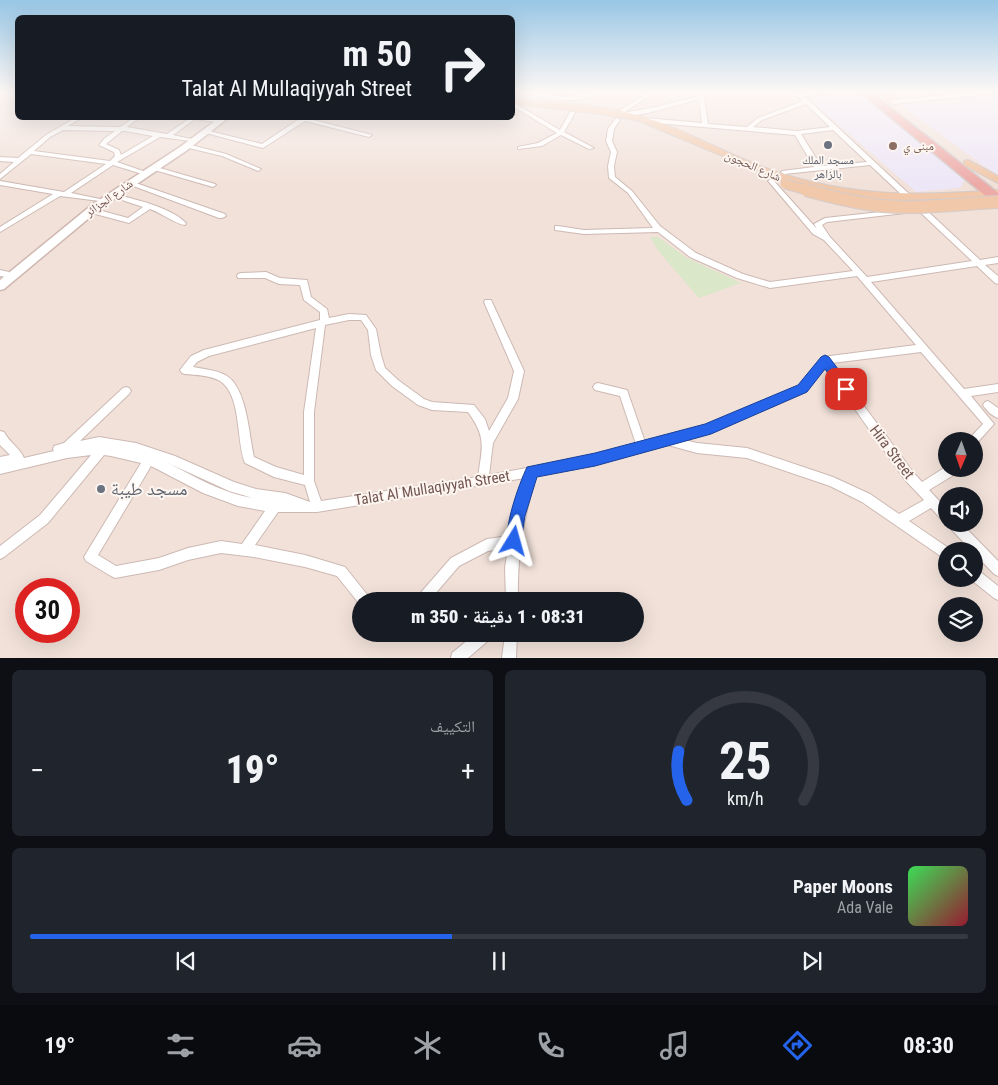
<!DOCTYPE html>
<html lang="ar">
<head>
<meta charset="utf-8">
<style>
	:root { --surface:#171b24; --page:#20242c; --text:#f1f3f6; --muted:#9ea1a6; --line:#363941; --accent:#2563eb }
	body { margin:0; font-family:"Roboto Condensed","Noto Naskh Arabic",sans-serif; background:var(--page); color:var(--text); direction:rtl; height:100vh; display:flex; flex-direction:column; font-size:19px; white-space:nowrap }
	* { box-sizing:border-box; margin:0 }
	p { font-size:16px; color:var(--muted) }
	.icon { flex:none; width:28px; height:28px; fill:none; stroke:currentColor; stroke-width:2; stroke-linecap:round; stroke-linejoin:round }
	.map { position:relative; height:658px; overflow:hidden; direction:ltr }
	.sheet { display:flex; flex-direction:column; gap:12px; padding:12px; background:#0d0f14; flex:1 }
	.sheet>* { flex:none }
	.hud { position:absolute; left:15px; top:15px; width:500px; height:105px; border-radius:8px; box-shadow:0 5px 20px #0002; direction:rtl; background:#171b24; color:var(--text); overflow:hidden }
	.needle { width:32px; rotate:182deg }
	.fabs { position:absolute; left:938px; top:432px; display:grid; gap:10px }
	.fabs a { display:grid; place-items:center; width:45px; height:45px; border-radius:50%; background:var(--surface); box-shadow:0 5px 20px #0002; font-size:25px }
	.speed { position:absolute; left:15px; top:578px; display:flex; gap:10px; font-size:25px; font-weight:700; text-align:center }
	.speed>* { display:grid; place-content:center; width:65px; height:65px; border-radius:50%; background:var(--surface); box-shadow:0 5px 20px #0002; line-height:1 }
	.speed .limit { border:8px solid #d22; background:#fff; color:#111 }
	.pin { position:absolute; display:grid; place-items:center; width:42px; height:42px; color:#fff; margin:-21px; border-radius:10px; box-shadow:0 2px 8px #0006 }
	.me { position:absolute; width:55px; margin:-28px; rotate:8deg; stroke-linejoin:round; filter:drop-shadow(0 0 4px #0008) }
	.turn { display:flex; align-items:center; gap:18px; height:105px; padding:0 20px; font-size:22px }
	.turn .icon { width:65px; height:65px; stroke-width:2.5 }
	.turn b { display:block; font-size:35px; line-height:42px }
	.big { font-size:38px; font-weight:800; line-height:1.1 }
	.sheet .widget { flex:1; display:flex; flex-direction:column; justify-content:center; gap:8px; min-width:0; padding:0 18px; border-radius:8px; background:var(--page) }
	.sheet .dial { align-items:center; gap:0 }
	.dial svg { height:130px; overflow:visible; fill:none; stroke:var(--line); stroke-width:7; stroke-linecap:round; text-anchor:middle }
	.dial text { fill:var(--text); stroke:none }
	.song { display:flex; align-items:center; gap:15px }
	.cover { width:60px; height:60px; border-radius:8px; background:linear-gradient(135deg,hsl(130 70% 55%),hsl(350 70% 35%)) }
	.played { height:5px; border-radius:2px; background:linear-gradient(90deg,var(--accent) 45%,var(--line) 45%) }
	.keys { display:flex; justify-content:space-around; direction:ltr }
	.heat { display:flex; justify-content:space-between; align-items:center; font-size:28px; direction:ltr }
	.sheet .tiles { flex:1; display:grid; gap:12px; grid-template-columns:1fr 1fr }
	.widget:last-child { grid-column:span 2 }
	.trip { position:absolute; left:352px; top:592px; width:292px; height:50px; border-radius:25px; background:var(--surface); box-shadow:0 5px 20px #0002; font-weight:800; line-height:50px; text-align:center; direction:rtl }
	.tab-bar { display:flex; height:80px; justify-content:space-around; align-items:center; background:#090b0e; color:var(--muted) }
	.tab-bar .icon { width:35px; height:35px }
	.tab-bar .current { color:var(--accent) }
	.tab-bar b { font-size:22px; color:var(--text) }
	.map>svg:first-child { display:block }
</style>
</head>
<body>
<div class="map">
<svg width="998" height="658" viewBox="0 0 998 658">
	<rect width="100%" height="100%" fill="#faf0ea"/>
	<path fill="#f1e1d9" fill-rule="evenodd" d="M0,92h17l1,26h494l1,-26h485v565l-998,1zM946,441h28v28h-28zM946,496h28v28h-28zM946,551h28v28h-28zM26,589h43v42h-43zM361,601h275v33h-275zM946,606h28v28h-28z"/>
	<g fill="#ede6f7">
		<polygon points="858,94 862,95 965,180 960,188 916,192 811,101 812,98"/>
		<polygon points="998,94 998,176 903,107 904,104"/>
	</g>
	<polygon fill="#dbe7c9" points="650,237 658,237 687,258 741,283 699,298 660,253"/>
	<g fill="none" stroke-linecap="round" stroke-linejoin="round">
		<defs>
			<g id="street">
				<polygon points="11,92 18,92 18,94 12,93"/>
				<path d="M531,92l37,5 27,-5h9c-19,11 -54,11 -73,0z"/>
				<path d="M648,92h7l-32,21 32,-6 44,-11 3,-4 3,2 -1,3 4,27 39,3 11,-9 45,-17 -10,-9 8,1 35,-1 -3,2 -29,2 176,164 18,-3v6l-13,2 13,11v8l-3,-1 -18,-17 -106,16 93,107 34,-5v8l-27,4 23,28 -18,20 -2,1v-4h-7l16,-17 -62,-72 -89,11 81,109 9,10 22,-14 2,-2v3h9l-3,7 -23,14 17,18v13l-4,-1 -11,-12 -22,13 41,28 1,2h-5v8l-4,-2 -80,-55 -32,-16 -83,-28 -50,-5 -29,-8 -73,20 -59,11c-13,44 -19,79 -18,125h-12l-1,-33 3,-20 -20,3 -29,15 -30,35h-14l2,-4 34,-39 36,-19 22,-3 16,-58 -208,34h-39l-23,33 50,10 40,12 24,30 2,4h-10v5l-24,-30 -32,-9 -51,-10 -33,-4 -33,7 -29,10 -44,8 -4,-2 -25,-15 -2,-4 57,-94 -30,-7 -7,-1 -56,68 -44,34 -4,2v-13l40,-31 51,-60 -24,3 -67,16v-17l10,-2 -10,-10v-14l4,1c5,10 16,16 20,26l30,-7 -1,-2 1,-3 10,-3 59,-55 3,-1 3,1 2,3 -2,3 -49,47 19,-4 37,6 39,13 59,26 22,7 29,4 25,9 -5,-17 -31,-8 -29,-14c-9,-21 -3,-68 -25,-82 -10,-6 -24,-6 -35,-7l-3,-1 -2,-3 11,-14 13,-6 116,-30v-8l-16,-12 -4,-15 -21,-1 -14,-6h-27l-1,-2 1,-2 3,-1 25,-1 14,6 27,2 4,17 16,12 2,9 20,-4 17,1 10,14 5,26 4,13 13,12 26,19 8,3 42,3 11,14 4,12 19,-33 6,-27 -30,-69 1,-2h6l33,71 -6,28 -25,44 -4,32 106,-20 41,-11 -16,-48 -25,-6 -2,-3 2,-3 3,-1 29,7 18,52 60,-16 95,-40 22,-29 94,-12 -59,-69 -87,12 -33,-10 -47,-21 -32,-25 -74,2 -29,-4v-4h3l26,4 69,-2 -25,-35 -19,-15 -1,-12 3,-14 -5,-11 2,-12 7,-10 2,-1 3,2 -6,9 -2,12 5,11 -3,14 1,11 17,14 28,35 36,27 47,21 27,8 83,-11 -29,-31 -11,-6 -44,-52 -1,-1 3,-2 2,1 44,49 -3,-5 11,-6 83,-9 1,2 -4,2 -78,9 -5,3 8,12 37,40 105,-16 -102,-96 -86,9 -3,-2 1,-1 32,-4 -19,-32 -150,-13 -3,-2 3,-2 57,5 -3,-24c-23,6 -61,20 -83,16v-2zM806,104l24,23 -33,4 -44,-4 9,-7zM833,130l34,32 -46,4 -20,-32zM349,320h12l7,10 3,25 5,15 16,16 26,19 14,5 36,2c19,26 14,35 10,65l-157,24 -7,-20v-69l11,-87zM316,328l-12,84v63l-28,-8 -22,-10c-5,-22 -7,-68 -27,-81 -10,-6 -23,-7 -34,-9l4,-5 12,-6zM825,367l80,113 19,20 -25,14 -29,-20 -37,-17 -86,-29 -50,-5 -12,-3 25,-7 96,-41zM168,463l61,28 24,7c-31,-5 -57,-21 -85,-35zM151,466l52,27 35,13 27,5 -23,33 -21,-3 -33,7 -29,10 -43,8 -18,-11z"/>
				<polygon points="973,92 992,92 989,94 893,104 890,102 893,100"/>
				<polygon points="516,104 560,130 570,112 574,112 575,113 564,132 594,148 589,149 561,135 542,146 518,149 518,147 538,143 557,133 514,107 514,105"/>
				<path d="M75,118h6l-13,8 52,1 13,-9h6l-12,9 40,7 23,-16h18l10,2 -3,2 -20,-3 -22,16 18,4v2l-31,-4 -43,25 26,9v2h-4l-26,-8 -42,28 29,6v2l-40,-5 -60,36v-5l53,-33 -53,-9v-4l64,11 42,-28 -75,-10 -31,25v-5l14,-12 -14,-1v-4l18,1 28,-23zM63,130l52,1 -10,7 -6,7 15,7 1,4 -5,5 -76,-10 16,-14zM122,131h3l28,5 -32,19 -2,-5 -13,-6z"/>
				<polygon points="298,118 306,118 372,135 369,137 305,121 263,148 202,132 205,130 262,144 299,119"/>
				<polygon points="187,144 226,154 261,169 258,171 256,170 222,156 185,147 184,146"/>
				<polygon points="153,166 215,184 216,185 213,187 151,169 150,168"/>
				<polygon points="130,181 225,214 226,216 222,218 219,218 128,184 128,182"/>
				<path d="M112,193c23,7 57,13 74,30l-1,2c-7,0 -26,-13 -35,-16l-21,14 -41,-11v-4h3l37,10 15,-11 -33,-11 -1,-1z"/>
				<polygon points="0,270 9,272 10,274 6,277 0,276"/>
				<path d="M988,401l10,7v10c-6,-2 -12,-8 -15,-13l2,-3z"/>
				<polygon points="948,524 962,524 998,561 998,576 994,574 974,553 974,551 972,551 950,528"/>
				<polygon points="974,568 978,570 998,586 998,600 994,598 970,579 974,579"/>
				<polygon points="475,634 491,634 490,639 468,658 451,658 452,653"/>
				<polygon points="505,634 517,634 516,658 502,658"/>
			</g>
			<polygon id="secondary" points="219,118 228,118 186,151 101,208 4,289 0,290 0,280 93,204 180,147"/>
			<g id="primary">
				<polygon points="881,92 889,92 893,99 886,101"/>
				<path d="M512,98c43,5 90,6 132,19 45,14 87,40 133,55 75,25 143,24 221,18v6c-34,3 -69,7 -103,5 -35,-2 -68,-10 -102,-19l-4,2 -150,-63 -40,-7 -87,-10z"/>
				<polygon points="968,160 998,176 998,183 964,165 964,161"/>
			</g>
			<polygon id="highway" points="860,92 871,92 998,193 998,203 993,202"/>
		</defs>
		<use href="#street" stroke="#cdb9b3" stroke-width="2"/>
		<use href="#secondary" stroke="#d0b8b1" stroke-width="3"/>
		<use href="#primary" stroke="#d5ccca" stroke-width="2"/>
		<use href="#highway" stroke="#d5ccca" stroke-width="3"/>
		<use href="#street" fill="#fff" fill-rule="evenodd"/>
		<use href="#secondary" fill="#fff" fill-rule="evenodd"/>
		<use href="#primary" fill="#f1c8aa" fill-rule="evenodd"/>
		<use href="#highway" fill="#edaba8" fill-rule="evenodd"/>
		<defs>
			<polyline id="primary-bridge-far1" points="785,184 810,191"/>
			<path id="primary-bridge" d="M806,190c25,7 50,13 76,16 38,3 77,-2 116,-4"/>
		</defs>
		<use href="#primary-bridge-far1" stroke="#d5ccca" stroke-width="11" stroke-linecap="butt"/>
		<use href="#primary-bridge" stroke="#d5ccca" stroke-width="14" stroke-linecap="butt"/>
		<use href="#primary-bridge-far1" stroke="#f1c8aa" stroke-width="9"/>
		<use href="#primary-bridge" stroke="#f1c8aa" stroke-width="12"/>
	</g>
	<linearGradient id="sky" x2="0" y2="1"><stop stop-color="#98c6e5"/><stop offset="0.5" stop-color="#fdf8f6"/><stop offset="1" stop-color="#fdf8f6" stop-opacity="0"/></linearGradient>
	<rect width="998" height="184" fill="url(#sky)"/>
	<path fill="#2563eb" stroke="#184099" d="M825,355l4,2 21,28 2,4 -2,4 -4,1 -5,-1 -16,-24 -18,23 -96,42 -116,32 -58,11 -12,39 -5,31 -6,2 -5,-2c-7,-17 10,-63 18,-80l68,-14 110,-29 93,-39 23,-28z"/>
	<g fill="#6b7280" stroke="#fdf5f0" stroke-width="2">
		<circle cx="828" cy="145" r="5"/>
		<circle cx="101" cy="489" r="5"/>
	</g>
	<circle fill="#8d6e63" stroke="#fdf5f0" stroke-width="2" cx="893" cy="146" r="5"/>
	<g text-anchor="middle" stroke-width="4" stroke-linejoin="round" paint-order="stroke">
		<g font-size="12" fill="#785e54" stroke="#fdf5f0" text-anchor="start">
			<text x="903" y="150">مبنى ي</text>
		</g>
		<g font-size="12" fill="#5b616d" stroke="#fdf5f0">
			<text x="828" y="164">مسجد الملك<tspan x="828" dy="14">بالزاهر</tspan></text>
		</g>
		<g font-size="12" fill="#725550" stroke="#fdf5f0">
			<text transform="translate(753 166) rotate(23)" y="4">شارع الحجون</text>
			<text transform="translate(109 198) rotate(-35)" y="4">شارع الجزائر</text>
		</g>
		<g font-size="15" fill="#725550" stroke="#fdf5f0">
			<text transform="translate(892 452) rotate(53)" y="5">Hira Street</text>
			<text transform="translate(432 488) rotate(-9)" y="5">Talat Al Mullaqiyyah Street</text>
		</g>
		<g font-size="18" fill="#5b616d" stroke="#fdf5f0" text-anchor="start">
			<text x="111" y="495">مسجد طيبة</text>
		</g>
	</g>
</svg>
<div class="fabs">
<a><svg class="needle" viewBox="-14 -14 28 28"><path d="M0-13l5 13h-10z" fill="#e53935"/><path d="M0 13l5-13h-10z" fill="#9ea1a6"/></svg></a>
<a><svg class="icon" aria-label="sound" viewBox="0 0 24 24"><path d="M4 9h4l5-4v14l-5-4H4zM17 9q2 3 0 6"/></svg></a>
<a><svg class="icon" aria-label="search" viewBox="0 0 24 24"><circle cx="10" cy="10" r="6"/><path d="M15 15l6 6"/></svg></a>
<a><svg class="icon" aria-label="layers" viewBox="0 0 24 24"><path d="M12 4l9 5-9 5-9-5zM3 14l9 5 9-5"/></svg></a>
</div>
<div class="speed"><div class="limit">30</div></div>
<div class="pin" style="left:846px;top:389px;background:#d93025"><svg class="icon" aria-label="arrive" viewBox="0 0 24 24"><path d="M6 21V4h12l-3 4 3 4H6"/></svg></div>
<svg class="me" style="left:514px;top:541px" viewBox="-20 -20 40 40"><path d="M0-17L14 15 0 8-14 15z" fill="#2563eb" stroke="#fff" stroke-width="4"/></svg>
<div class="trip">08:31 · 1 دقيقة · 350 m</div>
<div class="hud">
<div class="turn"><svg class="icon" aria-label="right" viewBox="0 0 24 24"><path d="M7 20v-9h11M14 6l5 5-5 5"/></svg><div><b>50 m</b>Talat Al Mullaqiyyah Street</div></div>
</div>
</div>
<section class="sheet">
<div class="tiles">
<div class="widget dial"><svg viewBox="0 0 100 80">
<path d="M14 69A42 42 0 1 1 86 69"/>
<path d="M14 69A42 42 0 0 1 9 39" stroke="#2563eb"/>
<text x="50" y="56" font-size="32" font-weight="700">25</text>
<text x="50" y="72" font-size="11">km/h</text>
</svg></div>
<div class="widget"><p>التكييف</p>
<div class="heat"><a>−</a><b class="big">19°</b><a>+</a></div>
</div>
<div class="widget">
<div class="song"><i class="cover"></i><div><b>Paper Moons</b><p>Ada Vale</p></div></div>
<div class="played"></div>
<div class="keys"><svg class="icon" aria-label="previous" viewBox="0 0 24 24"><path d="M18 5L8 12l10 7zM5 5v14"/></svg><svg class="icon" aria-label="pause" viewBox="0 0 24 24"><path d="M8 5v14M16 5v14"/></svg><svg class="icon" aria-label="next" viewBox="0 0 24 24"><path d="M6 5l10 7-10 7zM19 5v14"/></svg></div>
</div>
</div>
</section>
<nav class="tab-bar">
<b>08:30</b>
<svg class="icon current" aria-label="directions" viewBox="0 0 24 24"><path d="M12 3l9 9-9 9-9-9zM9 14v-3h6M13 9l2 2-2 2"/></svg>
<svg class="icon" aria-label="music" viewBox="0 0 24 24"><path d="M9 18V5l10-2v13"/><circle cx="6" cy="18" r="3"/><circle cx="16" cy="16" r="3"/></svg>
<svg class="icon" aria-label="phone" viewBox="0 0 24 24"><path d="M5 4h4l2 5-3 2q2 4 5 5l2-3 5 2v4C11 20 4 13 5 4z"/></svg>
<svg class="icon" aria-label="climate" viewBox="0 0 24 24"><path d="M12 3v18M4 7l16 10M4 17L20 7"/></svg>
<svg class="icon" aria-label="car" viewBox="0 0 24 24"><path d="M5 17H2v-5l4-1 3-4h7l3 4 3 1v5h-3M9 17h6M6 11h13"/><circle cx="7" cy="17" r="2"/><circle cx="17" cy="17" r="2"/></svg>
<svg class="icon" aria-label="filters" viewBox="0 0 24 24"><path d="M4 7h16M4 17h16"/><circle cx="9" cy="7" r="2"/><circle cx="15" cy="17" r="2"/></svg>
<b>19°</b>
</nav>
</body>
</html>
